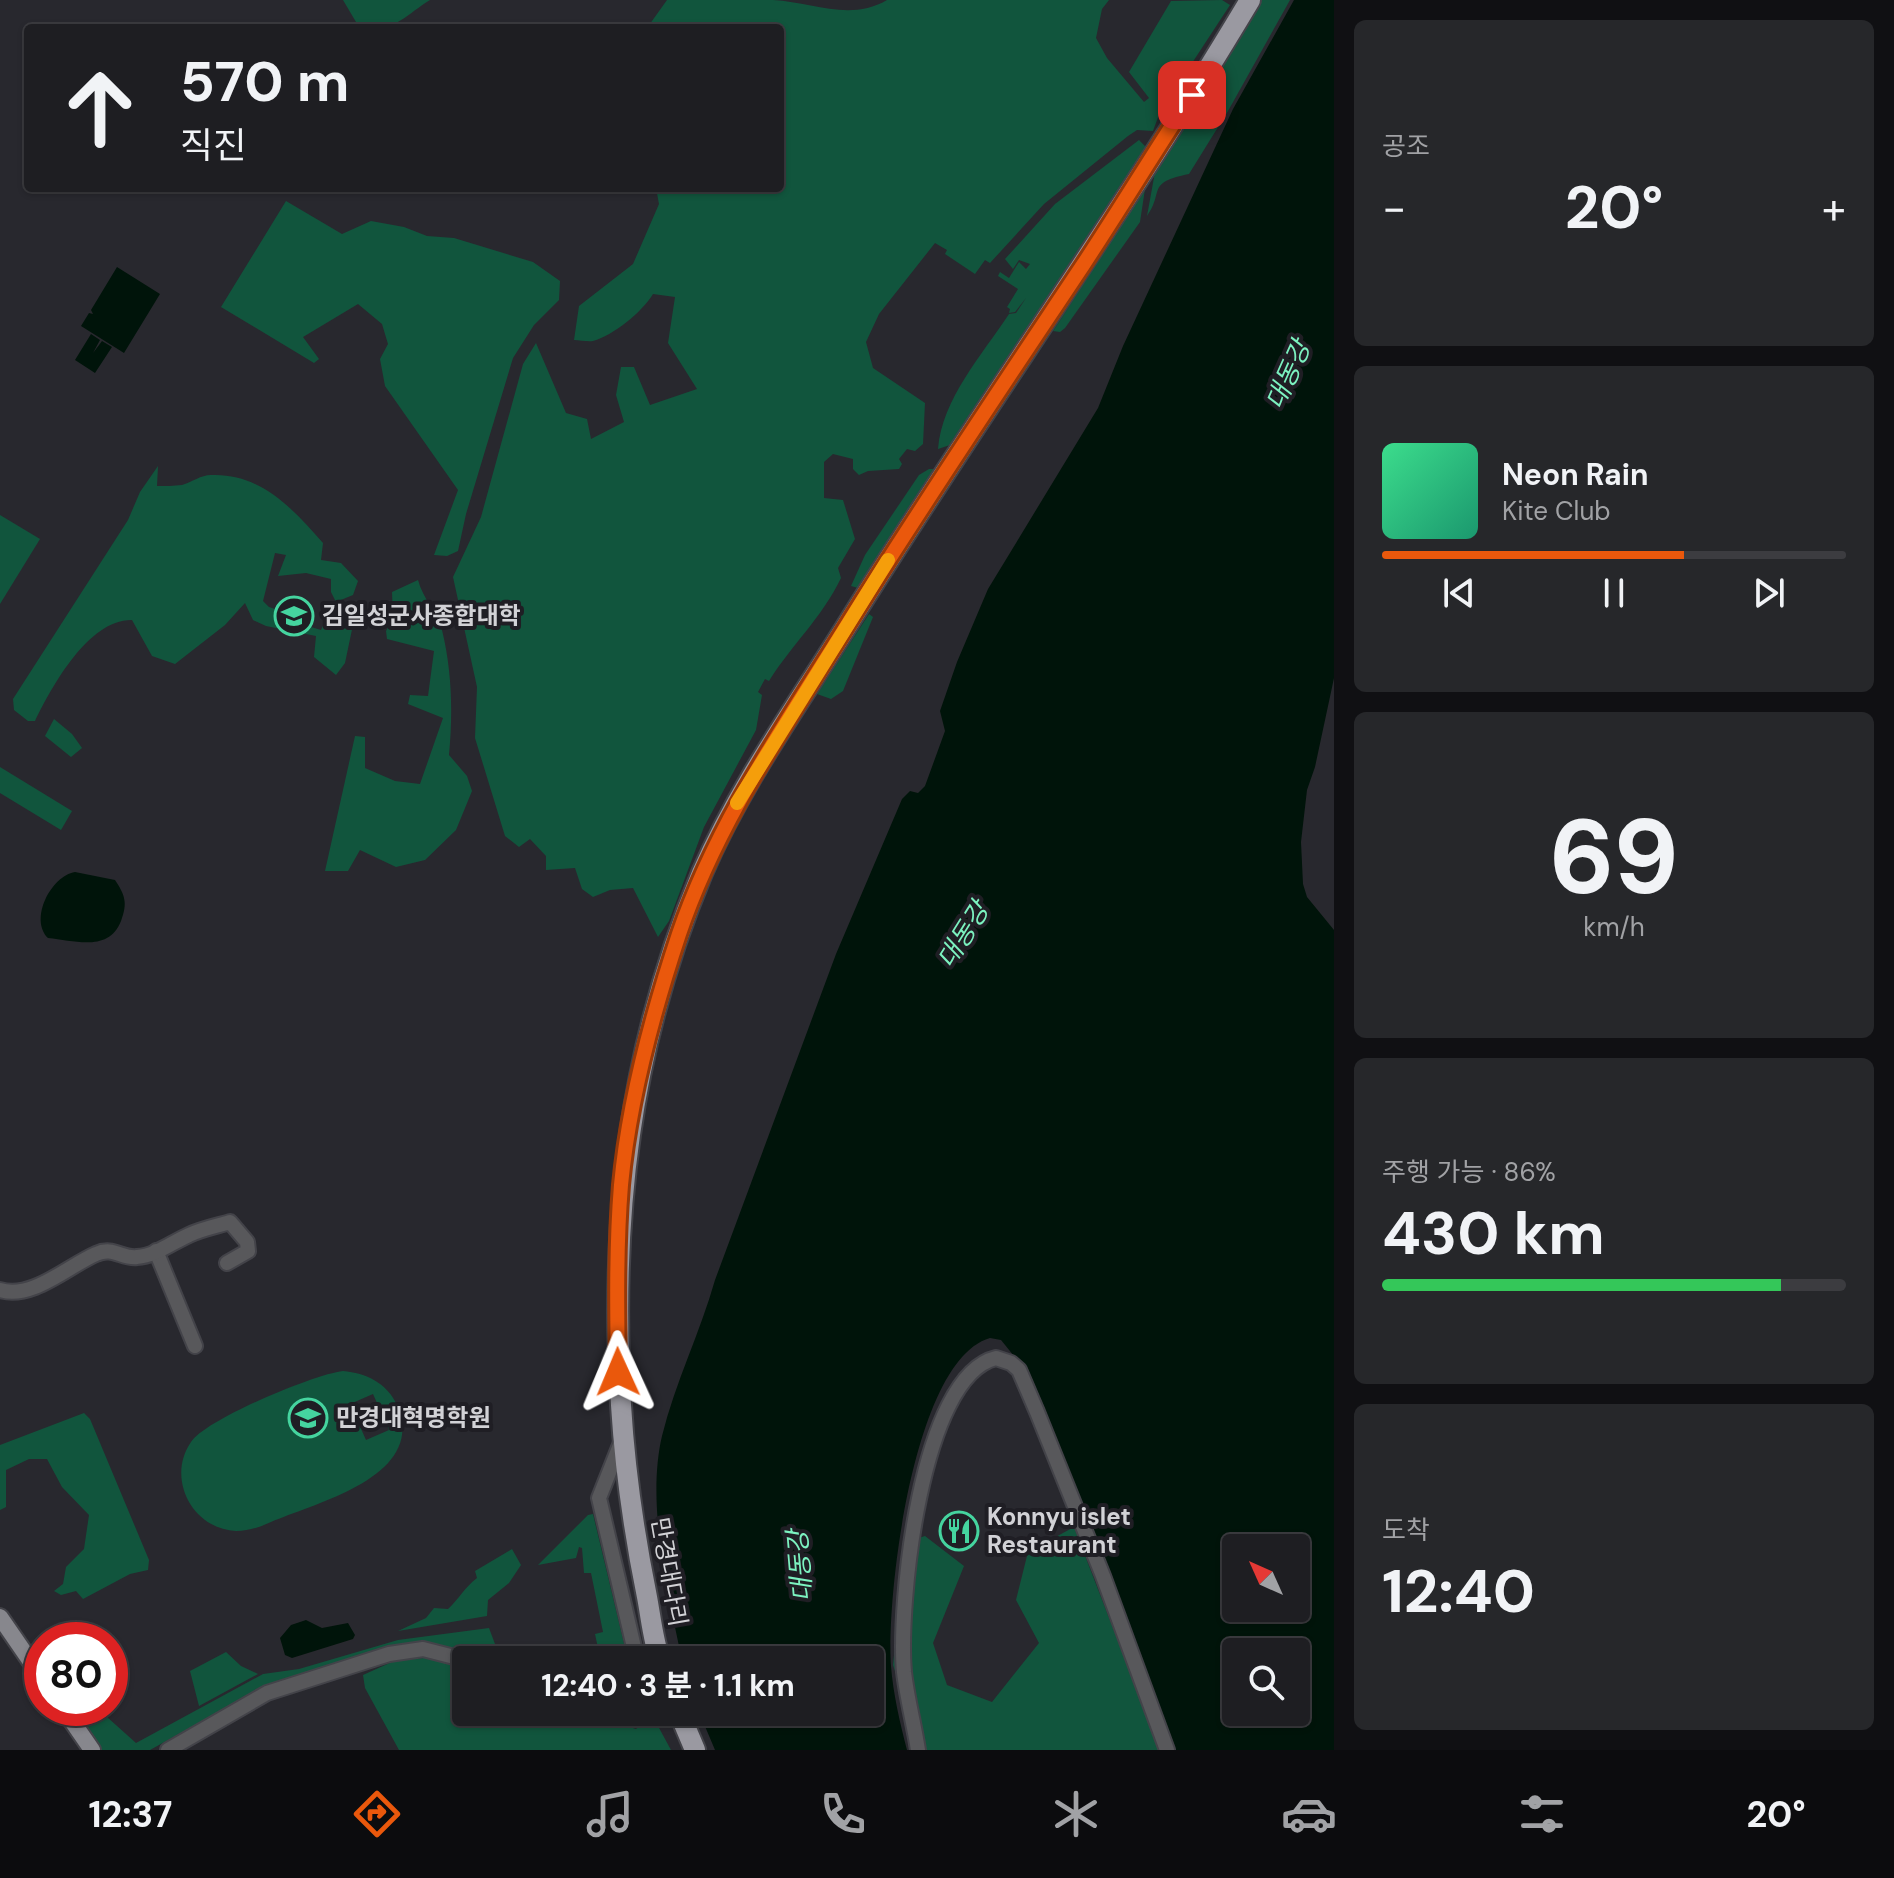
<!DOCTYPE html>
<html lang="ko">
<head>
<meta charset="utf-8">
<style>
	:root { --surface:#1e1e22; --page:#26272a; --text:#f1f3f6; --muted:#a1a2a5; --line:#3c3c40; --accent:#ea580c }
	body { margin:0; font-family:"DM Sans","Noto Sans KR",sans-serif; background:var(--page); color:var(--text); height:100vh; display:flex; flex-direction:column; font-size:30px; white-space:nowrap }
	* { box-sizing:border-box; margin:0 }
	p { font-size:26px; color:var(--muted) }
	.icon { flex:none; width:44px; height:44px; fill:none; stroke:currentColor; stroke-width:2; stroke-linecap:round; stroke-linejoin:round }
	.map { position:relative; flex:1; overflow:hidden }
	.details { display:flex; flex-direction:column; gap:20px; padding:20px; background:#101013; width:560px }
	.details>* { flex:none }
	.guide { position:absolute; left:24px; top:24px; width:760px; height:168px; border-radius:8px; box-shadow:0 2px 6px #0004,0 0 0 2px var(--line); background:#1e1e22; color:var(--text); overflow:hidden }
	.needle { width:52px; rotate:315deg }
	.controls { position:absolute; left:1222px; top:1534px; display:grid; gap:16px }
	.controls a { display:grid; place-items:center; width:88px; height:88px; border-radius:8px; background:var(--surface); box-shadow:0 2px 6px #0004,0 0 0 2px var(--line); font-size:40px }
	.speed { position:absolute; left:24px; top:1622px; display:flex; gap:16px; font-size:40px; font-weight:700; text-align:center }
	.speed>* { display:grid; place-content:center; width:104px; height:104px; border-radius:50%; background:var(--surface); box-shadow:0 2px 6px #0004,0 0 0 2px var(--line); line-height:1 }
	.speed .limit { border:12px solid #d22; background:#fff; color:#111 }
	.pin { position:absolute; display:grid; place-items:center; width:68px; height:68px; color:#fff; margin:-34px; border-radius:16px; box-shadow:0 4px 12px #0006 }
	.me { position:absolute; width:88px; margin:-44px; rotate:359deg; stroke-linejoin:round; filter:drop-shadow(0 0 6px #0008) }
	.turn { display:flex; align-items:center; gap:28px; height:168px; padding:0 24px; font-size:36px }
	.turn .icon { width:104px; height:104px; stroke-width:2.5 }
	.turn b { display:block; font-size:56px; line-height:68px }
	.big { font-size:60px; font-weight:700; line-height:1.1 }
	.details .widget { flex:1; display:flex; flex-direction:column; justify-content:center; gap:12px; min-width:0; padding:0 28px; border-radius:12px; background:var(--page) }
	.details .dial { align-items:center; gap:0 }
	.dial b { font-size:104px; line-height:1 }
	.song { display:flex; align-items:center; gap:24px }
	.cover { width:96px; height:96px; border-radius:12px; background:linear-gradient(135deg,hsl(150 70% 55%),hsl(160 70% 35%)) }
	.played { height:8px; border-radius:4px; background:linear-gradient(90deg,var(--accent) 65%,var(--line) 65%) }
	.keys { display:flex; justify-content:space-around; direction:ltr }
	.heat { display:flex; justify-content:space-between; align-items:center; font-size:44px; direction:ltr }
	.charge { height:12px; border-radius:6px; background:linear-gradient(90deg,#34c759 86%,var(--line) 0) }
	.trip { position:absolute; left:452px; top:1646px; width:432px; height:80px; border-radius:8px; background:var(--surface); box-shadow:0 2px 6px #0004,0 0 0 2px var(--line); font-weight:700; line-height:80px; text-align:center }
	.menu { display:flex; height:128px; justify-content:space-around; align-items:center; background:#0c0c0e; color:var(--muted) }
	.menu .icon { width:56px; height:56px }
	.menu .current { color:var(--accent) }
	.menu b { font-size:36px; color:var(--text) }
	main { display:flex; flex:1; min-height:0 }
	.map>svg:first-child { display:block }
</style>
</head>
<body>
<main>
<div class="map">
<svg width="1334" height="1750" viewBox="0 0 1334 1750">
	<rect width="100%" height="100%" fill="#28282e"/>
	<g fill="#11553d" fill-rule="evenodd">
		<path d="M343,0h87c-33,21 -32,32 -74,22z"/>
		<path d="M667,0c35,0 71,0 106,0 39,2 77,22 114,0h222l-7,9 -6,29 11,20 37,44 5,-4 -20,-26 42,-71 51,-1 8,5 -70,107 -7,19 -16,-1 -9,6 -84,68 -54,59 -5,-3 -10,14 -30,-20 2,-4 -12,-7 -56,71 -13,28 7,26 52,35 -2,41 -8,7 -8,-2 -8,10 3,5 -3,5 -31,2 -9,4 -6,-6v-10l-20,-5 -9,8v36l19,2 12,39 -17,29 3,10c-20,41 -48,65 -72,103l-4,-2 -7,13 4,3 -6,35 -52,97 -35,94 -11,16 -25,-49 -23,2 -17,7 -11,-8 -7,-21 -29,2v-14l-16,-17 -11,8 -14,-11 -30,-98 2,-51 -24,-110 28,-60 42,-153 13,-21 30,70 21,6 4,20 33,-17 -8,-27 5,-28h13l16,38 47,-16 -29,-46 7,-46 -22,-3c-11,18 -39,41 -60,47 -5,1 -13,-1 -19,-1l5,-34 54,-42 26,-60 -3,-16h124v-160h-133z"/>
		<path d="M1262,0h28l-62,111 -39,63c-44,9 -24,17 -42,42l8,-44z"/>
		<path d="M1139,140l7,7 -193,297 -15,5c4,-50 44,-94 71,-135l7,-1 10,-15 -11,14 -6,1 1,-4 -3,-2 11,-18 -20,-13 2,-4 9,6 10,-16 7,7 4,-5 -11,-4 -6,9 -8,-10 50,-55z"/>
		<polygon points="1145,189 1140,222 1065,328 1060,332 1053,331"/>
		<polygon points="286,201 342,234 371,221 404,227 427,236 454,238 533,262 560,281 559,300 534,325 513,358 466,514 458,551 447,556 434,555 458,490 385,386 380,359 388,344 382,324 358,304 303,337 319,359 314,363 221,307"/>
		<path d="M158,466l-1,20c8,0 17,0 25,-1 10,-3 19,-10 29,-10 50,-2 82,34 112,68l-2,17 20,3 17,18 -5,14 -17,7 -5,-10v-13l-25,-6 -28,3 8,-21 -11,-2 -12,48 6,6 22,7v7l30,9 7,-15 26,5 -9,43 -9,12 -22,-18 2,-21 -50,-10 -13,-6 -8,-17 -20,22 -50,39 -23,-8 -20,-36c-43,-1 -80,66 -97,101h-7l-14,-11 -1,-11 115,-179 12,-28z"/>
		<polygon points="929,469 935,469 862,583 858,588 851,586 865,555 919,475"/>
		<polygon points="0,515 40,539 0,604"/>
		<path d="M418,580c5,19 20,34 24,50 10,41 11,83 7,125l18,21 5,15 -16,39 -31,30 -29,7 -36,-17 -12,21h-23l30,-135 10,1v31l30,13 25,3 23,-66 -35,-14 2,-9 18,1 6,-45 -47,-12 -1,-8 7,-13 -1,-26z"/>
		<polygon points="869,614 873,617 843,691 831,699 817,694"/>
		<polygon points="54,719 72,734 82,748 71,757 45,736"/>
		<polygon points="0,767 72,811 61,830 0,793"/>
		<path d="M343,1371c23,2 44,12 54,34 31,71 -79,97 -126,117 -11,5 -22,9 -35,9 -44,-2 -70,-53 -45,-89 15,-23 124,-68 152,-71zM373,1394l16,36 -23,10 -16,-36z"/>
		<polygon points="84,1413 90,1419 149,1560 148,1570 130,1574 83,1599 76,1591 61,1595 54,1591 63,1584 66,1567 84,1549 89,1515 62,1487 47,1459 29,1459 6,1470 6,1507 0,1510 0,1445"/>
		<polygon points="593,1514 628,1660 540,1660 598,1648 595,1634 603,1632 591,1573 584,1573 582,1548 579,1547 576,1558 538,1565 588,1515"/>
		<polygon points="1074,1527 1160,1750 921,1750 893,1665 906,1542 925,1536 964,1566 933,1643 947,1685 992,1702 1039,1643 1016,1600 1028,1552"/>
		<path d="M512,1549l9,16 -12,18 -21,17 -1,16 -89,15 28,-13 8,-10 14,1c11,-10 16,-21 29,-31l-2,-7z"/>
		<polygon points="489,1628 498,1652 525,1650 532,1660 478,1660 424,1644 401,1644 268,1684 150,1750 100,1750 72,1708 97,1708 136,1743 263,1674 299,1669 398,1640"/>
		<polygon points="226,1652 241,1666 258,1674 199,1706 190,1671"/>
		<polygon points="443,1656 466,1664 466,1712 616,1712 620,1724 636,1729 652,1715 671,1750 399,1750 365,1688 363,1675 394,1661"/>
	</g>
	<g fill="#00140a" fill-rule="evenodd">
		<path d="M1294,0h40v678l-19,89 -8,23 -6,52 2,42 4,13 27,33v820h-161l-99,-263 -56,-126 -17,-21 -11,-2c-77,22 -104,259 -99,328 2,27 9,57 16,84h-192l-16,-38h171v-52h-188c-14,-67 -36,-156 -20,-224 13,-53 38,-103 53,-156l121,-326 66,-155 8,-8 8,2 7,-7 20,-55 -5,-20 17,-49 31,-73 110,-181 25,-62 110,-237zM1236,1548h60v60h-60zM1236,1652h60v60h-60z"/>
		<polygon points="117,267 160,294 124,353 81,326 89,313 93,314 91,310"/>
		<polygon points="91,334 100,340 93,353 102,341 112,347 95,373 75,360"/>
		<path d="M75,872l40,8c10,15 13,23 6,41 -12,31 -45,20 -73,17 -19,-19 3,-62 27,-66z"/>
		<polygon points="306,1620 322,1628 348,1623 355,1635 353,1639 292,1658 285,1655 280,1638 291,1625"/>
	</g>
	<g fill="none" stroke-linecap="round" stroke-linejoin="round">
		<defs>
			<g id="minor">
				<polyline points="156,1251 195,1346"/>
				<path d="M0,1290c32,10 68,-24 96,-36 17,-8 26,5 41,3 18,-1 36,-15 52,-22 12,-6 28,-9 41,-13l17,20 1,9 -21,12"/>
				<polyline points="622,1440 599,1498 637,1660"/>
				<polyline points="168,1750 267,1693 389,1654 423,1649 466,1660"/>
				<path d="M918,1750c-4,-26 -11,-52 -14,-78 -6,-65 16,-296 92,-314l15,5 8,7 18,42 66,164 64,174"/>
			</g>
			<g id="major">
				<polyline points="0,1617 42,1678"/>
				<polyline points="63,1708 92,1750"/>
			</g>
			<g id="highway">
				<path d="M660,1660c-7,-20 -9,-42 -13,-63 -13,-64 -22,-127 -26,-192 -11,-186 8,-358 81,-532 39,-90 97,-170 149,-254 130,-208 273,-408 399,-619"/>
				<polyline points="679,1712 695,1750"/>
			</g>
		</defs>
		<use href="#minor" stroke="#434349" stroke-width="18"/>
		<use href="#major" stroke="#434349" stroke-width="20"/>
		<use href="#highway" stroke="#434349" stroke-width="24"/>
		<use href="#minor" stroke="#58585b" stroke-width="14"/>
		<use href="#major" stroke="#87878d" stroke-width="16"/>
		<use href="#highway" stroke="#9a99a1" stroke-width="20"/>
	</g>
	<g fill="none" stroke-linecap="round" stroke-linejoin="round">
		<defs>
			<path id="route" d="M618,1372c-1,-62 -2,-125 3,-187 8,-85 31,-170 58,-251 39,-115 109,-213 172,-315 75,-120 154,-237 232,-354 37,-56 72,-114 109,-170"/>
		</defs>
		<use href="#route" stroke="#983908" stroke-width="20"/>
		<use href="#route" stroke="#ea580c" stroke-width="14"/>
		<polyline stroke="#f59e0b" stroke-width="14" points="737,803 888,560"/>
	</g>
	<defs>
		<symbol id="university-ring" viewBox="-11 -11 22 22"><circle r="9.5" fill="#1f1e24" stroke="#45d49f" stroke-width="1.5"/><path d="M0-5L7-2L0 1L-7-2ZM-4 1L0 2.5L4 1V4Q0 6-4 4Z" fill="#45d49f"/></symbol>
		<symbol id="restaurant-ring" viewBox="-11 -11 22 22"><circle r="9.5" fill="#1f1e24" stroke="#45d49f" stroke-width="1.5"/><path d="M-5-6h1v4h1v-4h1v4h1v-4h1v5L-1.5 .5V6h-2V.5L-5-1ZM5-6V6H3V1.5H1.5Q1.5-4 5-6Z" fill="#45d49f"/></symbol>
	</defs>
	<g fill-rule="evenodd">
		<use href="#university-ring" x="272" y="594" width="44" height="44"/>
		<use href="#university-ring" x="286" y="1396" width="44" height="44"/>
		<use href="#restaurant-ring" x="937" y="1509" width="44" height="44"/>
	</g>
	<g text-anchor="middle" stroke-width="8" stroke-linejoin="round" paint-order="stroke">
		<g font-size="24" font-weight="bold" fill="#d2d2d6" stroke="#1f1e24" text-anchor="start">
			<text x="322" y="624">김일성군사종합대학</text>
			<text x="336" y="1426">만경대혁명학원</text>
			<text x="987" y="1525">Konnyu islet<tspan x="987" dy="28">Restaurant</tspan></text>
		</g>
		<g font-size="24" fill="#d2d2d6" stroke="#1f1e24">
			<text transform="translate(669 1572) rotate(80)" y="8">만경대다리</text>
		</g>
		<g font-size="26" font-style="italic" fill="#7cf2c0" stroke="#1f1e24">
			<text transform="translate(1288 375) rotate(-66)" y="9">대동강</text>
			<text transform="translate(963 935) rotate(-58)" y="9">대동강</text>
			<text transform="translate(800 1566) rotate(-95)" y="9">대동강</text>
		</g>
	</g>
</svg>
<div class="controls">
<a><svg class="needle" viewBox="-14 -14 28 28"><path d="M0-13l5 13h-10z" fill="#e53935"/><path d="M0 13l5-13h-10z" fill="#a1a2a5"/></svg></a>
<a><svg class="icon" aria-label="search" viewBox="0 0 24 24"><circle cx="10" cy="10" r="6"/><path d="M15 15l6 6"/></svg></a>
</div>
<div class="speed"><div class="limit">80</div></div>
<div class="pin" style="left:1192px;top:95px;background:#d93025"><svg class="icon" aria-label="arrive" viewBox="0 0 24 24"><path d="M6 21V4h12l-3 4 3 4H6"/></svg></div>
<svg class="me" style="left:618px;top:1372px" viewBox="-20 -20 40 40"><path d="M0-17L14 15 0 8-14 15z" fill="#ea580c" stroke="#fff" stroke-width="4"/></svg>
<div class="trip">12:40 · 3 분 · 1.1 km</div>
<div class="guide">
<div class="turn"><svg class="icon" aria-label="ahead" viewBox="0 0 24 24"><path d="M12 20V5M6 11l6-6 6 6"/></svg><div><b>570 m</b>직진</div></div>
</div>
</div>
<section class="details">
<div class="widget"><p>공조</p>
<div class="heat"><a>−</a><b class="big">20°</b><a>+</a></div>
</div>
<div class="widget">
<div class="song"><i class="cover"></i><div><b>Neon Rain</b><p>Kite Club</p></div></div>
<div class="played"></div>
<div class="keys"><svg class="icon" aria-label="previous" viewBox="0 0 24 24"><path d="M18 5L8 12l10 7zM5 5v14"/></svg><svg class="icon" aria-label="pause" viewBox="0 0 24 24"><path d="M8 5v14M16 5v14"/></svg><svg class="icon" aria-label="next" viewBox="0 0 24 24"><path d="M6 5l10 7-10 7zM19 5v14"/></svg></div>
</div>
<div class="widget dial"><b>69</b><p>km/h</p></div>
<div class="widget"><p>주행 가능 · 86%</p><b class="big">430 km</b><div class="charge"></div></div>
<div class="widget"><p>도착</p><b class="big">12:40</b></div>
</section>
</main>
<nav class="menu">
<b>12:37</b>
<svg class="icon current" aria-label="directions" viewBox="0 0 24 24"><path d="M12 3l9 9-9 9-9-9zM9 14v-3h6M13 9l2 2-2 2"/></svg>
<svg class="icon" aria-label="music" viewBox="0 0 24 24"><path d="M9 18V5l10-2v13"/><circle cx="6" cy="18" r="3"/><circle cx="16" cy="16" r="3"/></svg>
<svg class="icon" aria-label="phone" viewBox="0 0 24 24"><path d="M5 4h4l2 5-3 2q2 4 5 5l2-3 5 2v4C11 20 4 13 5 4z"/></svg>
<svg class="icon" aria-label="climate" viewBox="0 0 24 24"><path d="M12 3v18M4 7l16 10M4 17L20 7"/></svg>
<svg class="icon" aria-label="car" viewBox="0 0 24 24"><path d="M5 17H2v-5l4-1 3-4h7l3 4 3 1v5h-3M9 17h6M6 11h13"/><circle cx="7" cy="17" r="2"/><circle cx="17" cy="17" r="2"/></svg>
<svg class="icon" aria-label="filters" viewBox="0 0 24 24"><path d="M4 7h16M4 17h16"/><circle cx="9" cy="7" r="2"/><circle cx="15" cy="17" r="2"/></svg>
<b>20°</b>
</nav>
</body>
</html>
